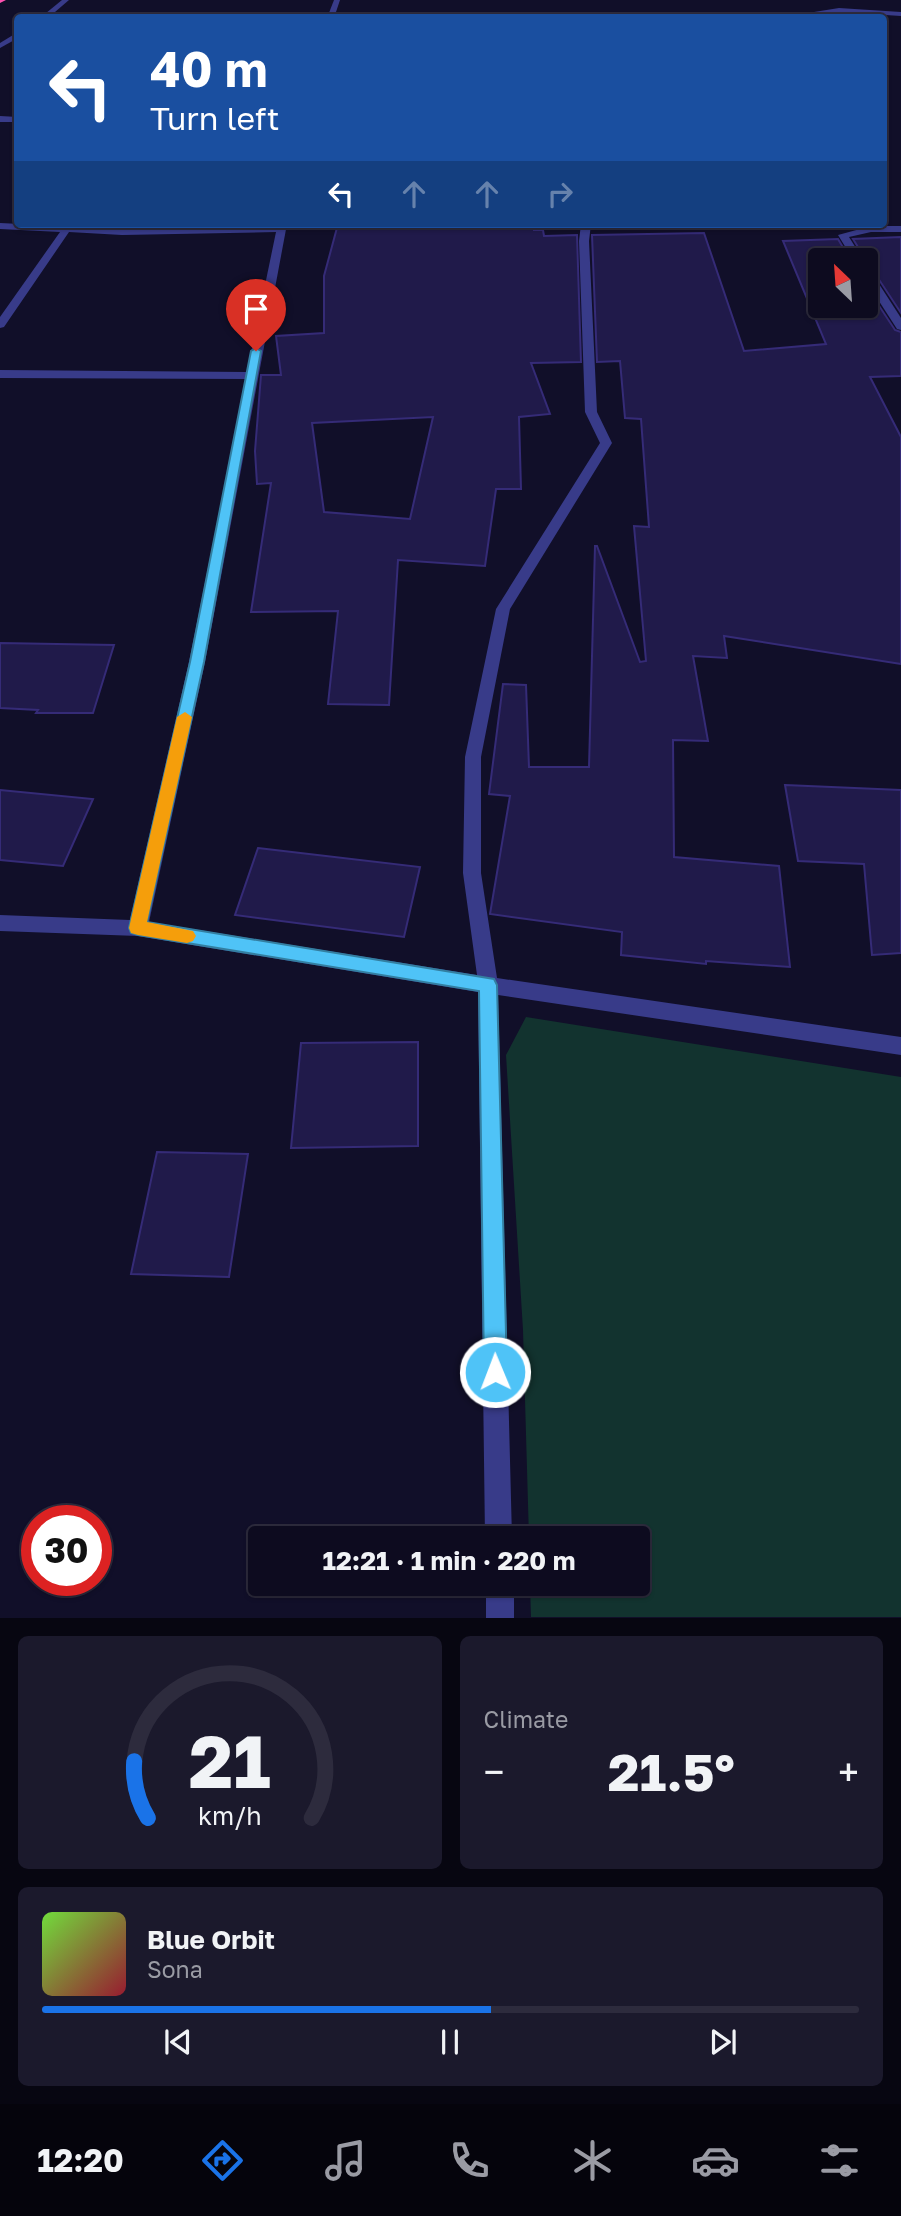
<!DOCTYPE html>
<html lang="en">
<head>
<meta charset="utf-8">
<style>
	:root { --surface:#0d0b1f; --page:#1b192c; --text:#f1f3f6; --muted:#9a9ba4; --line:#2d2b3d; --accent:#1a73e8 }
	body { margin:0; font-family:"Golos Text",sans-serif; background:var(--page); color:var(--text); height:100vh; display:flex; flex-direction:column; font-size:26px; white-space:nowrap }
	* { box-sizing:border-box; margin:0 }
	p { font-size:23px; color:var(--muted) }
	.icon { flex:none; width:38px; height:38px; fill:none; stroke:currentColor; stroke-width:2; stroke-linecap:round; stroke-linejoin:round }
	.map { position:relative; height:1618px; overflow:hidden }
	.side { display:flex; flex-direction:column; gap:18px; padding:18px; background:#070611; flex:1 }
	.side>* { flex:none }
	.top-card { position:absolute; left:14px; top:14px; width:873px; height:214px; border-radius:7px; box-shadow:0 2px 5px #0004,0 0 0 2px var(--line); background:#1a4fa0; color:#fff; overflow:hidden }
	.needle { width:46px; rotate:335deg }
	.controls { position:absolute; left:808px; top:248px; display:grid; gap:14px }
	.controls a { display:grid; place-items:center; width:70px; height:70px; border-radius:7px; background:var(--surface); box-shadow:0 2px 5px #0004,0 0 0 2px var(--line); font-size:35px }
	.speed { position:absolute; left:21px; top:1505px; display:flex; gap:14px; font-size:35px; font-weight:700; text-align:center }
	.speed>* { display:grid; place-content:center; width:91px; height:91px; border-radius:50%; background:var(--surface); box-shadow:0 2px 5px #0004,0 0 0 2px var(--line); line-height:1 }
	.speed .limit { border:10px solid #d22; background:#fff; color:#111 }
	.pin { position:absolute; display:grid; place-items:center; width:60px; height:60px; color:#fff; margin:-72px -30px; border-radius:50% 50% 50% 0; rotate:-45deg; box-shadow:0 0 7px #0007 }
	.pin .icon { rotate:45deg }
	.me { position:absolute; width:77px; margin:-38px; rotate:359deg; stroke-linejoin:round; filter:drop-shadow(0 0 5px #0008) }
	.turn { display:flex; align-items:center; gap:24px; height:147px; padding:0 21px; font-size:32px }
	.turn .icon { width:91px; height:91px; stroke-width:2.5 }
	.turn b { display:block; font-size:49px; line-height:60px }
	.lanes { display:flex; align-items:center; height:66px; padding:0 21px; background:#0003; justify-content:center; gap:35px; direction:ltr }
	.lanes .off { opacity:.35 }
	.big { font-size:52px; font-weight:700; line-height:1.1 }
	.side .card { flex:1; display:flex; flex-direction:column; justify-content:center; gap:10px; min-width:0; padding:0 24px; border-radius:10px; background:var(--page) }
	.side .dial { align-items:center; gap:0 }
	.dial svg { height:182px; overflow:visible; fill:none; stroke:var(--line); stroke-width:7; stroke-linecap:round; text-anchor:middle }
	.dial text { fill:var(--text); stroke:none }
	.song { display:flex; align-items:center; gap:21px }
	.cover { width:84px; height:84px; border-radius:10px; background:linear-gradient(135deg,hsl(100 70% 55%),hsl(350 70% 35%)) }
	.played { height:7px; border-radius:4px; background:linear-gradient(90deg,var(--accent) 55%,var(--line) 55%) }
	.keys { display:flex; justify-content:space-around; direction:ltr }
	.heat { display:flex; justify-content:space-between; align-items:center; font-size:38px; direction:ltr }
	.side .tiles { flex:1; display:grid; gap:18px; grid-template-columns:1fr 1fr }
	.card:last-child { grid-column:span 2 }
	.trip { position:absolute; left:248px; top:1526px; width:402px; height:70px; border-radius:7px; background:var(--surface); box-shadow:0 2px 5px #0004,0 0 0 2px var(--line); font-weight:700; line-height:70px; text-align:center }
	.tab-bar { display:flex; height:112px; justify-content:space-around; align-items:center; background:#05040c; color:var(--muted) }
	.tab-bar .icon { width:49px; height:49px }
	.tab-bar .on { color:var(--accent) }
	.tab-bar b { font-size:32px; color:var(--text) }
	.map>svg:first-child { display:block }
</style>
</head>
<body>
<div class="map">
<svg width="901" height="1618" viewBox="0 0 901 1618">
	<rect width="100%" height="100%" fill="#110f29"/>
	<polygon fill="#12332f" points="526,1017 901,1077 901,1617 531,1617 530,1584 639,1584 639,1538 529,1538 523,1330 506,1055"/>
	<g fill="#201a4a" stroke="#352b77" stroke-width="2" fill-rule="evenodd">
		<path d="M338,224h196v6h9l1,6 33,-1 4,127 -50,1 19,51 -31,3 2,72h-25l-11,77 -87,-6 -9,145 -61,-1 10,-93 -87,1 20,-129 -14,1 -2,-33 6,-76h20l-5,-39 48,-3v-57zM433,417l-23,102 -86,-7 -12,-89z"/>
		<polygon points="704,233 744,351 826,344 783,241 838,239 851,261 821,261 821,306 866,306 866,286 895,330 901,332 901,376 870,377 901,437 901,664 724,636 727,658 693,656 708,741 673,740 674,857 779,866 790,967 706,961 706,964 621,955 622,932 490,914 510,796 489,794 503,684 526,685 529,767 589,767 595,546 597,546 640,662 646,661 634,526 649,527 641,419 625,418 620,361 597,362 592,235"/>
		<polygon points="901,237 901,313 872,269 866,267 866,260 853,239"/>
		<polygon points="0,643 114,645 93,713 36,713 38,710 0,708"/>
		<polygon points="785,785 901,790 901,953 872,955 864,864 798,861"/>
		<polygon points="0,790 93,799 63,866 0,860"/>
		<polygon points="258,848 420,867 404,937 235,915"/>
		<polygon points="418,1042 418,1146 291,1148 301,1043"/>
		<polygon points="157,1152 248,1154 229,1277 131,1274"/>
	</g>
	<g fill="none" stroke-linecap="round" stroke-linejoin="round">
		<g fill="#383b89" fill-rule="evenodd">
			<polygon points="62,0 69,0 48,18 40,18"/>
			<polygon points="334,0 340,0 334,18 327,18"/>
			<polygon points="839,8 901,12 901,16 839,12 803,18 814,12"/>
			<polygon points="18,32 18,38 0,48 0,43"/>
			<polygon points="0,116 18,117 18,122 0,122"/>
			<polygon points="0,223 122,229 287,224 205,662 149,922 477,975 463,873 465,757 496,609 600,443 585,412 579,241 581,224 591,224 589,241 597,412 612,443 510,609 481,757 481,873 497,978 901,1037 901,1055 498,995 512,1538 485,1538 478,992 138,936 0,931 0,915 130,920 189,662 246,379 0,378 0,370 247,372 276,232 122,235 69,232 4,327 0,328 0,317 60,232 0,229"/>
			<polygon points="871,226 901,226 901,232 871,232 849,237 864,261 854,261 838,235"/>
			<polygon points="866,269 870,270 901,318 901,330 897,329 866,281"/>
			<rect x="486" y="1584" width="28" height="34"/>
		</g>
		<polygon fill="#ff51b1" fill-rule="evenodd" points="0,0 6,0 0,3"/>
	</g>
	<polygon fill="#4fc3f7" stroke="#337fa1" stroke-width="2" points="256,348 261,351 204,662 147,922 494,979 497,985 507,1372 503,1380 495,1384 487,1380 484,1372 479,991 138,935 131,933 129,928 190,662 251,351"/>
	<polygon fill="#f59e0b" points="185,712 192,717 147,922 193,931 196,936 193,941 187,943 138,935 131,933 129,928 177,717"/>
</svg>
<div class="controls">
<a><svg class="needle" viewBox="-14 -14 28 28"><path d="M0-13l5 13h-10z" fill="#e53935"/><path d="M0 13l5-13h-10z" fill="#9a9ba4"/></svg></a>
</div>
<div class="speed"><div class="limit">30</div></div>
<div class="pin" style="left:256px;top:351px;background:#d93025"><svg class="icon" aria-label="arrive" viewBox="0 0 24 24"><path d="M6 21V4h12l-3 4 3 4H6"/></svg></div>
<svg class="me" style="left:495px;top:1372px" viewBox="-20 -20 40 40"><circle r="17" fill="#4fc3f7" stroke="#fff" stroke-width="3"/><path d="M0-11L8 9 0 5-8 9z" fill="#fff"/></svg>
<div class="trip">12:21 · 1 min · 220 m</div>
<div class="top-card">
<div class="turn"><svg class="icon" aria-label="left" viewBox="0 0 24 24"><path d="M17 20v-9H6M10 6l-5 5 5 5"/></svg><div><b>40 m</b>Turn left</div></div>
<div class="lanes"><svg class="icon" aria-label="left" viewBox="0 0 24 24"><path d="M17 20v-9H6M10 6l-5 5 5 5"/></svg><svg class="icon off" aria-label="ahead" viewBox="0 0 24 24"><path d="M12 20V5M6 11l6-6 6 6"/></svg><svg class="icon off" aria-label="ahead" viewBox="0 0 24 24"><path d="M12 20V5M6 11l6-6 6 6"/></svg><svg class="icon off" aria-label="right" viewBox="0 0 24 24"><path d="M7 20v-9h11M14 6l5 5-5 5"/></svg></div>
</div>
</div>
<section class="side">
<div class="tiles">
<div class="card dial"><svg viewBox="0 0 100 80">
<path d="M14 69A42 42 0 1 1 86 69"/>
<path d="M14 69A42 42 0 0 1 8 44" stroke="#1a73e8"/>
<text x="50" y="56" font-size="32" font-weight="700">21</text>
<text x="50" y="72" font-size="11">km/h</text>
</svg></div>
<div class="card"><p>Climate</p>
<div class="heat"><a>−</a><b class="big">21.5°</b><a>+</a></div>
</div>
<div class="card">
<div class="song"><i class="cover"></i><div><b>Blue Orbit</b><p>Sona</p></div></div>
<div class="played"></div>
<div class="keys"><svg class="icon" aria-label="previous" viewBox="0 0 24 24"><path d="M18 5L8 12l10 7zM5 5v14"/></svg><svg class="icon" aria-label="pause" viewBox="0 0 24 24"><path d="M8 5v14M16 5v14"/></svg><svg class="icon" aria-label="next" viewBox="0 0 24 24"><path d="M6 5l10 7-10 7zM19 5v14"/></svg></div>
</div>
</div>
</section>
<nav class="tab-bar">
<b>12:20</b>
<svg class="icon on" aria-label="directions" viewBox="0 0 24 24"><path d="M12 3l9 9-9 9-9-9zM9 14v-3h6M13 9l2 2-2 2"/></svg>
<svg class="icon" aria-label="music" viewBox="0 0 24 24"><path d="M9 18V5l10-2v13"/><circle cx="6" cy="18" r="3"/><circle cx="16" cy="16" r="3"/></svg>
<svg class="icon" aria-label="phone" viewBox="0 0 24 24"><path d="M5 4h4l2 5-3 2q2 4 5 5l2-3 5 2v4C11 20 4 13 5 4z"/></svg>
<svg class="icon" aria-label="climate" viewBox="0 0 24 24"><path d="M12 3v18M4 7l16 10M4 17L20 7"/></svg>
<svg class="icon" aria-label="car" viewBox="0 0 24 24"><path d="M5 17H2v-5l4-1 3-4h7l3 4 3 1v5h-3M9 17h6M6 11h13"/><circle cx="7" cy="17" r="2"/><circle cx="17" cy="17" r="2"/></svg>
<svg class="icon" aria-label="filters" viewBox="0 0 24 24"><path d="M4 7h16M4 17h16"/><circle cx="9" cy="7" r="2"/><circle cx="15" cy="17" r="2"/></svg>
</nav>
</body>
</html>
